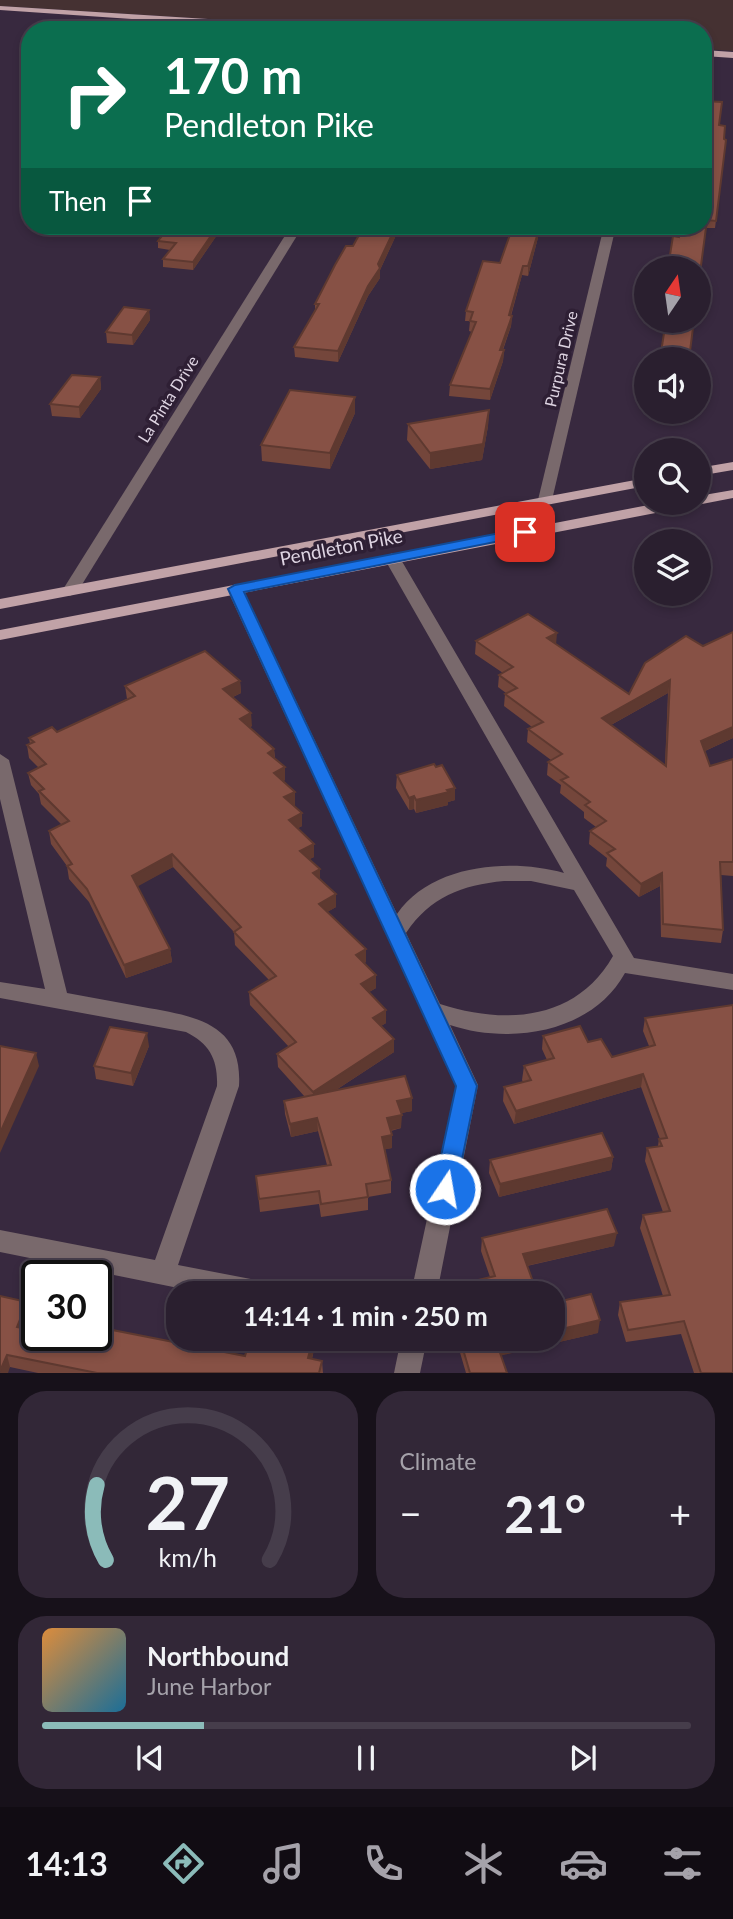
<!DOCTYPE html>
<html lang="en">
<head>
<meta charset="utf-8">
<style>
	:root { --surface:#2a1f2f; --page:#322737; --text:#f1f3f6; --muted:#a5a2aa; --line:#463d4b; --accent:#8bbbb9 }
	body { margin:0; font-family:Lato,sans-serif; background:var(--page); color:var(--text); height:100vh; display:flex; flex-direction:column; font-size:26px; white-space:nowrap }
	* { box-sizing:border-box; margin:0 }
	p { font-size:23px; color:var(--muted) }
	.icon { flex:none; width:38px; height:38px; fill:none; stroke:currentColor; stroke-width:2; stroke-linecap:round; stroke-linejoin:round }
	.map { position:relative; height:1373px; overflow:hidden }
	.sheet { display:flex; flex-direction:column; gap:18px; padding:18px; background:#17111a; flex:1 }
	.sheet>* { flex:none }
	.guide { position:absolute; left:21px; top:21px; width:691px; height:214px; border-radius:28px; box-shadow:0 4px 10px #0003,0 0 0 2px var(--line); background:#0b6e4f; color:#fff; overflow:hidden }
	.needle { width:46px; rotate:13deg }
	.buttons { position:absolute; left:634px; top:256px; display:grid; gap:14px }
	.buttons a { display:grid; place-items:center; width:77px; height:77px; border-radius:50%; background:var(--surface); box-shadow:0 4px 10px #0003,0 0 0 2px var(--line); font-size:35px }
	.speed { position:absolute; left:21px; top:1260px; display:flex; gap:14px; font-size:35px; font-weight:700; text-align:center }
	.speed>* { display:grid; place-content:center; width:91px; height:91px; border-radius:50%; background:var(--surface); box-shadow:0 4px 10px #0003,0 0 0 2px var(--line); line-height:1 }
	.speed .limit { border:4px solid #111; border-radius:10px; background:#fff; color:#111 }
	.pin { position:absolute; display:grid; place-items:center; width:60px; height:60px; color:#fff; margin:-30px; border-radius:14px; box-shadow:0 4px 10px #0006 }
	.me { position:absolute; width:77px; margin:-38px; rotate:12deg; stroke-linejoin:round; filter:drop-shadow(0 0 5px #0008) }
	.turn { display:flex; align-items:center; gap:24px; height:147px; padding:0 28px; font-size:32px }
	.turn .icon { width:91px; height:91px; stroke-width:2.5 }
	.turn b { display:block; font-size:49px; line-height:60px }
	.then { display:flex; align-items:center; height:66px; padding:0 28px; background:#0003; gap:14px; font-size:26px }
	.big { font-size:52px; font-weight:700; line-height:1.1 }
	.sheet .card { flex:1; display:flex; flex-direction:column; justify-content:center; gap:10px; min-width:0; padding:0 24px; border-radius:28px; background:var(--page) }
	.sheet .dial { align-items:center; gap:0 }
	.dial svg { height:182px; overflow:visible; fill:none; stroke:var(--line); stroke-width:7; stroke-linecap:round; text-anchor:middle }
	.dial text { fill:var(--text); stroke:none }
	.song { display:flex; align-items:center; gap:21px }
	.cover { width:84px; height:84px; border-radius:10px; background:linear-gradient(135deg,hsl(30 70% 55%),hsl(200 70% 35%)) }
	.played { height:7px; border-radius:4px; background:linear-gradient(90deg,var(--accent) 25%,var(--line) 25%) }
	.keys { display:flex; justify-content:space-around; direction:ltr }
	.heat { display:flex; justify-content:space-between; align-items:center; font-size:38px; direction:ltr }
	.sheet .tiles { flex:1; display:grid; gap:18px; grid-template-columns:1fr 1fr }
	.card:last-child { grid-column:span 2 }
	.trip { position:absolute; left:166px; top:1281px; width:399px; height:70px; border-radius:28px; background:var(--surface); box-shadow:0 4px 10px #0003,0 0 0 2px var(--line); font-weight:700; line-height:70px; text-align:center }
	.menu { display:flex; height:112px; justify-content:space-around; align-items:center; background:#110c13; color:var(--muted) }
	.menu .icon { width:49px; height:49px }
	.menu .active { color:var(--accent) }
	.menu b { font-size:32px; color:var(--text) }
	.map>svg:first-child { display:block }
</style>
</head>
<body>
<div class="map">
<svg width="733" height="1373" viewBox="0 0 733 1373">
	<rect width="100%" height="100%" fill="#38293f"/>
	<polygon fill="#453132" points="0,0 733,0 733,51 704,49 704,30 388,30 0,6"/>
	<g fill="none" stroke-linecap="round" stroke-linejoin="round">
		<g fill="#79696c" fill-rule="evenodd">
			<polygon points="291,226 303,226 78,591 70,596 64,594 62,591"/>
			<polygon points="604,226 616,226 552,500 545,504 538,500"/>
			<path d="M392,553l8,5 234,400 99,16v16l-108,-17c-33,60 -115,72 -175,52l28,60 -41,208h-26l45,-208 -229,-496 8,-5 8,5 154,325c34,-50 114,-56 167,-41l-180,-315zM504,881h27l43,9 39,66c-37,65 -108,69 -173,48l-34,-71c24,-36 56,-48 98,-52z"/>
			<path d="M0,754l9,6 58,233c25,5 51,9 76,14 50,9 100,15 96,79l-61,179 83,16 9,4 4,8h-71l-203,-41v-22l155,30 62,-174c1,-26 -7,-42 -31,-54l-186,-34v-16l45,7 -45,-190z"/>
			<polygon points="401,1339 427,1339 420,1373 394,1373"/>
		</g>
		<g fill="#c1a2a7" fill-rule="evenodd">
			<polygon points="0,6 334,27 338,30 291,30 0,10"/>
			<polygon points="704,50 733,52 733,58 704,56"/>
			<polygon points="733,462 733,470 698,476 698,468"/>
			<polygon points="646,478 646,486 0,609 0,599"/>
			<polygon points="733,490 733,498 0,640 0,630 664,502 698,502 698,496"/>
		</g>
	</g>
	<g fill="#74463b" fill-rule="evenodd">
		<polygon points="719,125 724,139 726,140 715,228 706,228 679,237"/>
		<polygon points="364,226 398,226 398,231 380,270 380,278 368,296 338,362 295,357 294,347 315,310 315,304 353,246"/>
		<polygon points="513,226 541,226 528,276 522,275 511,316 512,316 511,326 503,350 504,350 503,361 490,400 449,396 450,385 472,332 469,331 470,321 465,321 466,311 500,263"/>
		<polygon points="217,227 217,235 193,270 163,267 163,259 170,250 158,248 158,241"/>
		<polygon points="149,310 150,320 133,345 107,343 106,332"/>
		<polygon points="100,377 101,389 80,418 52,416 50,404"/>
		<polygon points="355,397 355,413 330,469 262,461 261,445"/>
		<polygon points="489,410 488,426 482,460 430,469 407,440 408,424"/>
		<polygon points="653,411 694,411 692,420 652,416"/>
		<path d="M733,632v106l-28,13 5,15 23,-7v117l-12,-1 2,55 -2,13 -60,-6 -1,-51 -21,11 -33,-31 1,-8 -18,-14 1,-13 6,-4 -12,-9v-6l-24,-19 1,-8 -14,-10 1,-13 3,-2 -24,-18 1,-13 4,-2 -28,-21 1,-12 1,-1 -8,-6 1,-12 4,-2 -28,-19 1,-13 80,3 73,50 74,-48zM668,693l-3,72 -54,-40z"/>
		<polygon points="240,681 241,693 233,697 252,726 250,727 274,749 275,758 285,767 285,780 283,781 295,792 295,805 294,806 302,826 298,828 314,857 309,859 336,907 327,912 366,962 364,963 376,975 376,988 369,992 386,1010 386,1023 381,1026 394,1039 394,1052 336,1090 412,1098 412,1111 401,1113 401,1128 391,1131 392,1148 385,1149 391,1180 391,1193 368,1197 368,1210 321,1217 319,1204 260,1212 256,1176 327,1165 318,1131 291,1137 285,1114 284,1101 305,1097 278,1067 277,1054 289,1047 250,1005 249,992 269,980 235,945 234,932 173,867 137,886 170,949 172,962 126,978 89,902 69,879 67,866 51,844 49,831 62,825 41,804 39,794 31,785 28,773 39,768 29,758 27,745 30,744 29,738 57,732 127,699 125,686"/>
		<polygon points="397,775 455,800 448,802 448,805 416,813 414,809 409,810 396,788"/>
		<polygon points="733,1005 733,1373 694,1373 681,1334 626,1342 618,1315 620,1302 663,1296 640,1228 643,1215 663,1212 645,1161 647,1148 658,1146 659,1139 660,1139 641,1087 514,1124 503,1101 504,1087 523,1082 522,1080 524,1066 547,1060 542,1049 543,1036 588,1042 612,1057 649,1046 643,1031 645,1018"/>
		<polygon points="149,1046 133,1086 96,1079 94,1066"/>
		<polygon points="613,1157 611,1170 499,1197 489,1173 490,1160"/>
		<polygon points="482,1238 614,1246 527,1266 537,1293 470,1293 470,1282 490,1277 481,1251"/>
		<polygon points="27,1302 31,1314 25,1329 97,1344 245,1356 315,1345 312,1359 322,1361 323,1373 38,1373 10,1367 0,1373"/>
		<polygon points="598,1333 501,1355 507,1373 466,1373 456,1339 553,1339"/>
	</g>
	<g fill="#5e3930">
		<polygon points="396,226 398,226 398,231 380,270 380,278 368,296 338,362 338,351"/>
		<polygon points="540,226 541,226 528,276 528,266"/>
		<polygon points="217,227 217,235 193,270 193,262"/>
		<polygon points="523,266 522,275 508,325 509,315"/>
		<polygon points="149,310 150,320 133,345 132,335"/>
		<polygon points="512,316 511,326 499,360 500,350"/>
		<polygon points="504,350 503,361 490,400 490,389"/>
		<polygon points="100,377 101,389 80,418 79,407"/>
		<polygon points="355,397 355,413 330,469 330,453"/>
		<polygon points="489,410 488,426 482,460 430,469 430,453"/>
		<polygon points="557,633 556,645 547,638"/>
		<polygon points="670,680 668,693 600,731 602,718"/>
		<polygon points="240,681 241,693 224,701 223,689"/>
		<polygon points="251,713 252,726 241,731 240,719"/>
		<polygon points="733,727 733,738 698,754 701,741"/>
		<polygon points="274,749 275,762 268,753"/>
		<polygon points="285,767 285,780 274,786 274,773"/>
		<polygon points="455,788 455,800 448,802 448,805 416,813 416,800"/>
		<polygon points="295,792 295,805 285,810 284,797"/>
		<polygon points="414,796 414,809 409,810 409,798"/>
		<polygon points="302,813 302,826 289,833 289,820"/>
		<polygon points="314,844 314,857 301,864 300,851"/>
		<polygon points="172,854 173,867 133,889 132,876"/>
		<polygon points="320,869 320,882 313,873"/>
		<polygon points="662,873 660,886 639,897 641,884"/>
		<polygon points="336,894 336,907 319,917 319,904"/>
		<polygon points="170,949 172,962 126,978 124,965"/>
		<polygon points="366,949 366,962 356,968 356,955"/>
		<polygon points="376,975 376,988 361,997 361,984"/>
		<polygon points="386,1010 386,1023 373,1031 373,1018"/>
		<polygon points="147,1033 149,1046 133,1086 131,1073"/>
		<polygon points="394,1039 394,1052 313,1105 313,1092"/>
		<polygon points="36,1053 39,1066 0,1153 0,1133"/>
		<polygon points="643,1074 641,1087 514,1124 516,1111"/>
		<polygon points="412,1098 412,1111 397,1114 397,1101"/>
		<polygon points="402,1115 401,1128 387,1131 387,1118"/>
		<polygon points="317,1118 318,1131 291,1137 290,1124"/>
		<polygon points="392,1135 392,1148 382,1150 382,1137"/>
		<polygon points="613,1157 611,1170 499,1197 500,1184"/>
		<polygon points="617,1233 614,1246 521,1267 523,1254"/>
		<polygon points="27,1302 31,1314 21,1340 17,1327"/>
		<polygon points="600,1320 598,1333 495,1357 497,1344 519,1339 553,1339 553,1331"/>
		<polygon points="313,1339 315,1339 315,1345 309,1371 308,1358"/>
		<polygon points="7,1355 10,1367 8,1373 0,1373"/>
	</g>
	<g fill="#875145" stroke="#5e3930" stroke-width="2" fill-rule="evenodd">
		<polygon points="704,101 722,102 719,125 725,126 724,139 726,140 716,221 707,220 698,288 698,268 668,268 673,236 679,237 681,226 704,226"/>
		<polygon points="170,226 211,226 211,227 217,227 193,262 163,259 176,243 158,241"/>
		<polygon points="364,226 396,226 378,264 380,268 368,286 338,351 294,347 319,304 315,304 335,265 346,246 353,246"/>
		<polygon points="513,226 540,226 528,266 523,266 509,315 512,316 500,350 504,350 490,389 450,385 476,322 470,321 473,312 466,311 483,261 500,263"/>
		<polygon points="124,307 149,310 132,335 106,332"/>
		<polygon points="666,320 694,320 689,359 660,359"/>
		<polygon points="72,375 100,377 79,407 50,404"/>
		<polygon points="290,390 355,397 330,453 261,445"/>
		<polygon points="489,410 483,444 430,453 408,424"/>
		<path d="M528,614l29,19 -10,5 82,56 16,-31 41,-27 17,10 30,-14v95l-32,14 9,25 23,-7v103h-13l3,68 -60,-6 -1,-51 -21,11 -34,-31 8,-4 -25,-18 16,-10 -21,-16 5,-3 -29,-22 7,-3 -20,-15 14,-8 -34,-25 15,-7 -38,-28 12,-6 -18,-13 14,-8 -37,-26zM670,680l-4,86 -64,-48z"/>
		<polygon points="205,651 240,681 223,689 251,713 240,719 274,749 268,753 285,767 274,773 295,792 284,797 302,813 289,820 314,844 300,851 320,869 313,873 336,894 319,904 366,949 356,955 376,975 361,984 386,1010 373,1018 394,1039 313,1092 277,1054 296,1042 249,992 276,976 234,932 241,927 172,854 132,876 170,949 124,965 87,889 67,866 72,864 49,831 69,821 39,791 44,789 28,773 46,764 27,745 34,742 29,738 52,727 57,732 135,696 125,686"/>
		<polygon points="434,764 436,767 442,765 455,788 447,790 449,792 416,800 414,796 409,798 397,775"/>
		<polygon points="733,1005 733,1373 701,1373 684,1321 628,1330 620,1302 670,1295 643,1215 670,1211 647,1148 662,1146 659,1139 667,1138 643,1074 516,1111 504,1087 531,1080 524,1066 554,1058 543,1036 580,1026 588,1042 601,1039 612,1057 655,1045 645,1018"/>
		<polygon points="110,1027 147,1033 131,1073 94,1066"/>
		<polygon points="0,1046 36,1053 0,1133"/>
		<polygon points="405,1076 412,1098 397,1101 402,1115 387,1118 392,1135 382,1137 391,1180 366,1184 368,1197 321,1204 319,1191 259,1199 256,1176 331,1165 317,1118 290,1124 284,1101"/>
		<polygon points="602,1133 613,1157 500,1184 490,1160"/>
		<polygon points="607,1209 617,1233 523,1254 537,1293 474,1293 470,1282 495,1276 482,1238"/>
		<polygon points="591,1294 600,1320 553,1331 553,1303"/>
		<polygon points="0,1296 27,1302 17,1327 37,1331 37,1335 56,1335 97,1344 102,1328 245,1356 250,1339 313,1339 308,1358 322,1361 319,1373 97,1373 7,1355 0,1371"/>
		<polygon points="460,1339 519,1339 497,1344 507,1373 470,1373"/>
	</g>
	<polygon fill="#1a73e8" stroke="#114b97" stroke-width="2" points="525,528 530,529 530,535 244,592 477,1086 456,1189 453,1196 445,1199 437,1196 434,1189 456,1086 228,589 235,585"/>
	<g text-anchor="middle" stroke-width="7" stroke-linejoin="round" paint-order="stroke">
		<g font-size="16" fill="#ded4e2" stroke="#2e1f34">
			<text transform="translate(561 359) rotate(-77)" y="6">Purpura Drive</text>
			<text transform="translate(168 399) rotate(-58)" y="6">La Pinta Drive</text>
		</g>
		<g font-size="19" fill="#ded4e2" stroke="#2e1f34">
			<text transform="translate(341 547) rotate(-11)" y="7">Pendleton Pike</text>
		</g>
	</g>
</svg>
<div class="buttons">
<a><svg class="needle" viewBox="-14 -14 28 28"><path d="M0-13l5 13h-10z" fill="#e53935"/><path d="M0 13l5-13h-10z" fill="#a5a2aa"/></svg></a>
<a><svg class="icon" aria-label="sound" viewBox="0 0 24 24"><path d="M4 9h4l5-4v14l-5-4H4zM17 9q2 3 0 6"/></svg></a>
<a><svg class="icon" aria-label="search" viewBox="0 0 24 24"><circle cx="10" cy="10" r="6"/><path d="M15 15l6 6"/></svg></a>
<a><svg class="icon" aria-label="layers" viewBox="0 0 24 24"><path d="M12 4l9 5-9 5-9-5zM3 14l9 5 9-5"/></svg></a>
</div>
<div class="speed"><div class="limit">30</div></div>
<div class="pin" style="left:525px;top:532px;background:#d93025"><svg class="icon" aria-label="arrive" viewBox="0 0 24 24"><path d="M6 21V4h12l-3 4 3 4H6"/></svg></div>
<svg class="me" style="left:445px;top:1189px" viewBox="-20 -20 40 40"><circle r="17" fill="#1a73e8" stroke="#fff" stroke-width="3"/><path d="M0-11L8 9 0 5-8 9z" fill="#fff"/></svg>
<div class="trip">14:14 · 1 min · 250 m</div>
<div class="guide">
<div class="turn"><svg class="icon" aria-label="right" viewBox="0 0 24 24"><path d="M7 20v-9h11M14 6l5 5-5 5"/></svg><div><b>170 m</b>Pendleton Pike</div></div>
<div class="then">Then<svg class="icon" aria-label="arrive" viewBox="0 0 24 24"><path d="M6 21V4h12l-3 4 3 4H6"/></svg></div>
</div>
</div>
<section class="sheet">
<div class="tiles">
<div class="card dial"><svg viewBox="0 0 100 80">
<path d="M14 69A42 42 0 1 1 86 69"/>
<path d="M14 69A42 42 0 0 1 10 36" stroke="#8bbbb9"/>
<text x="50" y="56" font-size="32" font-weight="700">27</text>
<text x="50" y="72" font-size="11">km/h</text>
</svg></div>
<div class="card"><p>Climate</p>
<div class="heat"><a>−</a><b class="big">21°</b><a>+</a></div>
</div>
<div class="card">
<div class="song"><i class="cover"></i><div><b>Northbound</b><p>June Harbor</p></div></div>
<div class="played"></div>
<div class="keys"><svg class="icon" aria-label="previous" viewBox="0 0 24 24"><path d="M18 5L8 12l10 7zM5 5v14"/></svg><svg class="icon" aria-label="pause" viewBox="0 0 24 24"><path d="M8 5v14M16 5v14"/></svg><svg class="icon" aria-label="next" viewBox="0 0 24 24"><path d="M6 5l10 7-10 7zM19 5v14"/></svg></div>
</div>
</div>
</section>
<nav class="menu">
<b>14:13</b>
<svg class="icon active" aria-label="directions" viewBox="0 0 24 24"><path d="M12 3l9 9-9 9-9-9zM9 14v-3h6M13 9l2 2-2 2"/></svg>
<svg class="icon" aria-label="music" viewBox="0 0 24 24"><path d="M9 18V5l10-2v13"/><circle cx="6" cy="18" r="3"/><circle cx="16" cy="16" r="3"/></svg>
<svg class="icon" aria-label="phone" viewBox="0 0 24 24"><path d="M5 4h4l2 5-3 2q2 4 5 5l2-3 5 2v4C11 20 4 13 5 4z"/></svg>
<svg class="icon" aria-label="climate" viewBox="0 0 24 24"><path d="M12 3v18M4 7l16 10M4 17L20 7"/></svg>
<svg class="icon" aria-label="car" viewBox="0 0 24 24"><path d="M5 17H2v-5l4-1 3-4h7l3 4 3 1v5h-3M9 17h6M6 11h13"/><circle cx="7" cy="17" r="2"/><circle cx="17" cy="17" r="2"/></svg>
<svg class="icon" aria-label="filters" viewBox="0 0 24 24"><path d="M4 7h16M4 17h16"/><circle cx="9" cy="7" r="2"/><circle cx="15" cy="17" r="2"/></svg>
</nav>
</body>
</html>
